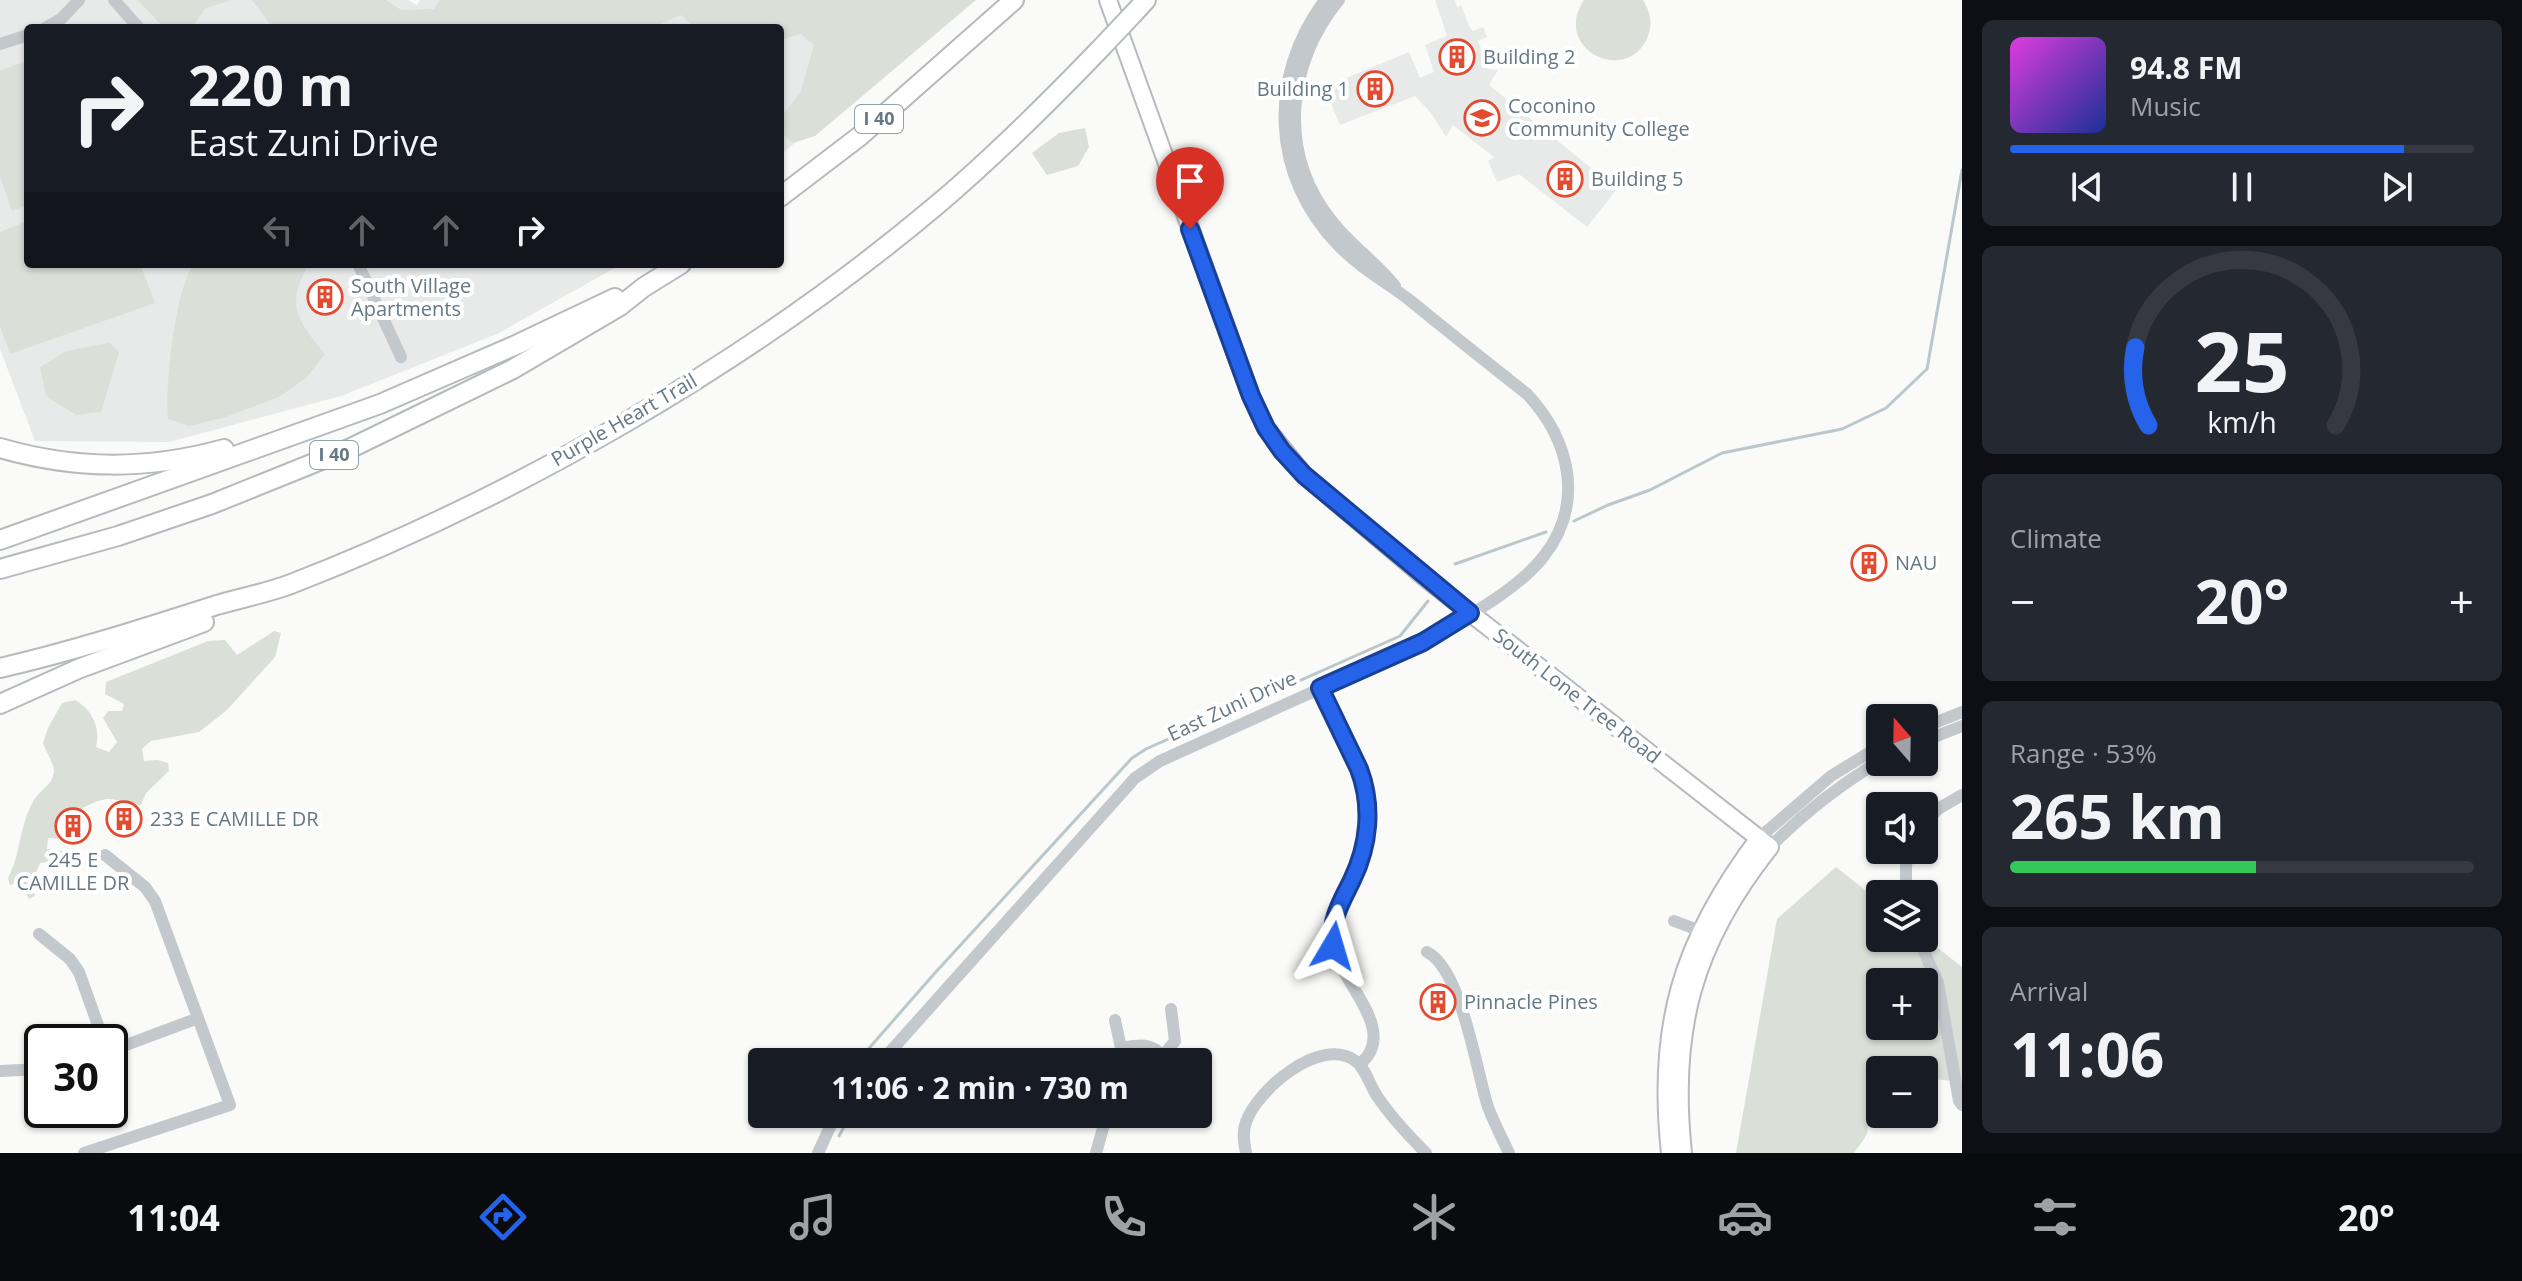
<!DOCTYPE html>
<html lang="en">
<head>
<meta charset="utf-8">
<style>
	:root { --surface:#171b24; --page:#242831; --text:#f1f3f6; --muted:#9ea1a6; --line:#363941; --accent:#2563eb }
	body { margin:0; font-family:"Open Sans",sans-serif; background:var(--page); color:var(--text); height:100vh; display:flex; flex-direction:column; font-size:30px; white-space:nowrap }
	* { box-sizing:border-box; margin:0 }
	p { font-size:26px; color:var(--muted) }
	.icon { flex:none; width:44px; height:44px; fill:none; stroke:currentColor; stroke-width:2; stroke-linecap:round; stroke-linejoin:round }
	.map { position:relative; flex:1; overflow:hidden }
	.panel { display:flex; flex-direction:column; gap:20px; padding:20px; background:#0d0f14; width:560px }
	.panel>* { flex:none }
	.hud { position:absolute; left:24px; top:24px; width:760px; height:244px; border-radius:8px; box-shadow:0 2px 6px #0004; background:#171b24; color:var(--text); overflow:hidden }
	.needle { width:52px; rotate:340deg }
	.controls { position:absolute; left:1866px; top:704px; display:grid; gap:16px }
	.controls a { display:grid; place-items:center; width:72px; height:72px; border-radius:8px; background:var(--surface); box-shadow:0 2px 6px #0004; font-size:40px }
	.speed { position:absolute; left:24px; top:1024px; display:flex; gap:16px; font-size:40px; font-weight:700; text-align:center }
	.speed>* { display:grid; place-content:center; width:104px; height:104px; border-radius:50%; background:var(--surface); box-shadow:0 2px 6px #0004; line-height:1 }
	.speed .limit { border:4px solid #111; border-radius:12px; background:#fff; color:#111 }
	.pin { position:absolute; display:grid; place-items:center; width:68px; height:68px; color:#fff; margin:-82px -34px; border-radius:50% 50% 50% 0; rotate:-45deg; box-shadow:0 0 8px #0007 }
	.pin .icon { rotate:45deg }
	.me { position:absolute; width:88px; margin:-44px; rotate:7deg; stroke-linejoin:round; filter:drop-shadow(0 0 6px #0008) }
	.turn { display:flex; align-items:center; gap:28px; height:168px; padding:0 32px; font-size:36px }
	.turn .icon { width:104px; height:104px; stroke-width:2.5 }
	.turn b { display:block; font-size:56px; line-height:68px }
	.lanes { display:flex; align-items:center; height:76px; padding:0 32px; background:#0003; justify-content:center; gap:40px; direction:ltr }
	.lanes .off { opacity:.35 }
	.big { font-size:60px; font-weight:700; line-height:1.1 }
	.panel .widget { flex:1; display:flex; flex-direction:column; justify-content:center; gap:12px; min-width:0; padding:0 28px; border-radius:12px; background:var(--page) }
	.panel .dial { align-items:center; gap:0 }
	.dial svg { height:208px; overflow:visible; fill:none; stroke:var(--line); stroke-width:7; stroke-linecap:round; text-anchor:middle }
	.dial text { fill:var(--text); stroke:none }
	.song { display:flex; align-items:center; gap:24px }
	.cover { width:96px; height:96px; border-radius:12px; background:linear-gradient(135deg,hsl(300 70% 55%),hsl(230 70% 35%)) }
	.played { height:8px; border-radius:4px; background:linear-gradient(90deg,var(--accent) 85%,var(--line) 85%) }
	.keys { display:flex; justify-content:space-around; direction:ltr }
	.heat { display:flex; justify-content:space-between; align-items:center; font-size:44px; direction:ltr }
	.charge { height:12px; border-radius:6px; background:linear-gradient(90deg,#34c759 53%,var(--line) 0) }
	.trip { position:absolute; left:748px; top:1048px; width:464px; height:80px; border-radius:8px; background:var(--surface); box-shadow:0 2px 6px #0004; font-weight:700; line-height:80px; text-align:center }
	.menu { display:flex; height:128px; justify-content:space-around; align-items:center; background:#090b0e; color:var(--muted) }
	.menu .icon { width:56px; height:56px }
	.menu .current { color:var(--accent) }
	.menu b { font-size:36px; color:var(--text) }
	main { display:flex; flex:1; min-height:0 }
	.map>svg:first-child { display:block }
</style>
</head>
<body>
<main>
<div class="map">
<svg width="1962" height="1153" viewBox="0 0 1962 1153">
	<rect width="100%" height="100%" fill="#fafaf8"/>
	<g fill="#e8eae9">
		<polygon points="0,0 408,0 417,5 420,0 963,0 844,104 780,155 780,28 28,28 28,264 622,264 497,334 341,396 169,442 35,441 0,349"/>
		<polygon points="1435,0 1455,0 1457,7 1461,5 1469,26 1473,31 1483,27 1487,37 1478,41 1488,69 1498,70 1489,85 1617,189 1587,227 1519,174 1497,182 1488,161 1494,157 1453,125 1446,137 1431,113 1415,96 1340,125 1324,87 1409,52 1420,78 1434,72 1425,45 1447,36"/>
	</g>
	<g fill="#dadfd7" fill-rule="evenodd">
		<polygon points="138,0 231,0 204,9 193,28 164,28"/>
		<polygon points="252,0 386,0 401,10 434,9 439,0 976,0 815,136 793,143 780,131 783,115 801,91 814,45 801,34 780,40 780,28 695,28 681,15 651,28 273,28"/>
		<path d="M1584,0h59c7,11 10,24 5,36 -20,51 -97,13 -64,-36z"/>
		<polygon points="28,60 28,205 12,211 0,177 0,71"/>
		<polygon points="1085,128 1089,147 1078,166 1047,175 1032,153 1059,133"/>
		<polygon points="28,221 28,264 140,264 155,303 10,354 0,326 0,232"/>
		<path d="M194,264h115c-24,41 -12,56 16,90l-18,23 -28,20 -53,20 -37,9 -21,-7c-3,-32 7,-131 26,-155z"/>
		<polygon points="110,343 119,352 101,412 76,415 46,396 40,367 66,351"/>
		<path d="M274,631l7,2 -6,24 -49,54 -27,21 -48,9 -9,8 2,12 14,-1 10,3 1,8 -23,22 -5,12c-12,0 -22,-6 -33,-6 -14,1 -37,14 -46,25l18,15 -7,5 -8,-1v-4l-17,-1 -1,11 32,4 3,10 -9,1 -8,-5 -25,4 -8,19 3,14 -6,3 -8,-17 -11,3 -2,-7c13,-24 11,-52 25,-76 6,-12 19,-16 21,-30 0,-9 -8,-20 -11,-29l5,-15 14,-25 13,-3c17,9 26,28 21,47l13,5 8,-10 -14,-24 5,-7h14l2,-7 -19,-10 1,-12 102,-41 17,-1 12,15z"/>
		<path d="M1836,867l44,35v36l44,-1 38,30v115l-38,-4v-8h-44v16c-23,15 -9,23 -12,43 -1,9 -9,16 -14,24h-118l41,-234zM1880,982h44v44h-44z"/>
	</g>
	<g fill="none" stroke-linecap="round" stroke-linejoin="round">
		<g stroke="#bbc7cb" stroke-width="3">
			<polyline points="1574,521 1608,505 1650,490 1722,453 1842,429 1886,408 1927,369 1962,170"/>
			<polyline points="1455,564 1546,532"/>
			<polyline points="857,1062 934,974 1132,758 1146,749 1400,636 1428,601"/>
			<polyline points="839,1136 851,1114"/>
		</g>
		<defs>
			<g id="major">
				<path d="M1108,0l143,396 15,32 38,47 124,105 342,267c-77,97 -100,183 -87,306"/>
				<path d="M1670,1153c-14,-128 12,-213 89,-315"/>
			</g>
			<g id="highway">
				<polyline points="1134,13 1146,0"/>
				<polyline points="780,197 860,136 1014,0"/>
				<path d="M0,448c76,22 148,22 224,1"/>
				<polyline points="0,540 380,404 516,345 615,298"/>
				<polyline points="0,569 118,536 212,504 351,448 513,369 620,306 644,287 681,264"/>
				<path d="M0,668c74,-17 145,-40 217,-63 24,-7 50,-12 74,-21 227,-88 461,-223 647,-380 58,-49 111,-102 163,-156"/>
				<polyline points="0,704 78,669 204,622"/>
			</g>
		</defs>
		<use href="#major" stroke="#b5bbbe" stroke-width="20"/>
		<use href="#highway" stroke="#b4babd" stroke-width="22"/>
		<g stroke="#c3c8cc" stroke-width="12">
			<polyline points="114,0 139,28"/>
			<path d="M1339,0c-53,64 -61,153 -8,220 19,25 45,42 64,66"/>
			<polyline points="45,28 61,19 79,0"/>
			<polyline points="0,44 28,35"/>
			<polyline points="358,264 401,357"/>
			<path d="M1320,688c28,59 66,113 38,180 -11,25 -30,46 -26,75 5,36 69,87 28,121"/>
			<polyline points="1924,727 1962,712"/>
			<polyline points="1924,741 1962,726"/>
			<polyline points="1924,824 1938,809 1962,795"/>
			<polyline points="1759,838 1831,776 1880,746"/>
			<path d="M1770,847c33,-33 69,-62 110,-86"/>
			<polyline points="1906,894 1906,865 1910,850"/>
			<polyline points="1674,921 1709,934"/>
			<polyline points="39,934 70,959 79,972 104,1042"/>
			<polyline points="1918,938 1938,983 1959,1101 1962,1105"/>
			<path d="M1427,952c35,18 49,118 61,155 6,16 14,31 21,46"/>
			<polyline points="1115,1020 1121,1048"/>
			<polyline points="110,1051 196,1019"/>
			<polyline points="1163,1056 1175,1041 1171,1009"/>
			<path d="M881,1062l254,-284 25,-17 263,-119c38,-22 94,-51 121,-86 41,-53 26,-116 -17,-162 -38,-30 -77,-61 -115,-92 -24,-19 -51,-33 -73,-56 -68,-69 -72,-169 -14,-246"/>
			<path d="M1123,1062l-2,-14c17,-3 29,-6 42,8l-7,6"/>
			<polyline points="0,1071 42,1069"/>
			<polyline points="84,1153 230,1105 155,901 145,887 105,855"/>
			<polyline points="818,1153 836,1114"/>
			<polyline points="1096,1153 1107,1114"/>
			<path d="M1246,1153c-2,-10 -4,-21 0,-31 11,-32 73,-85 108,-62 11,6 16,26 23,36 14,21 31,39 49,57"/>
		</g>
		<use href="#major" stroke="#fff" stroke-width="16"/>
		<use href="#highway" stroke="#fff" stroke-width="18"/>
		<defs>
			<polyline id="highway-bridge" points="1101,48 1134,13"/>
		</defs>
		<use href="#highway-bridge" stroke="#b4babd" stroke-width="22" stroke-linecap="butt"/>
		<use href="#highway-bridge" stroke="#fff" stroke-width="18"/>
	</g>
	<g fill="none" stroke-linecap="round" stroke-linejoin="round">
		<defs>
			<path id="route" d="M1190,229l61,167 15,32 16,23 22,24 166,138 -47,29 -103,46 39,81c14,37 10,76 -7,111 -11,23 -22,39 -19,66"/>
		</defs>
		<use href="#route" stroke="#184099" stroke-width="20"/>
		<use href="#route" stroke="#2563eb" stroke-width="14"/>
	</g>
	<defs>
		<symbol id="building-ring" viewBox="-11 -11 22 22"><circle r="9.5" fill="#fff" stroke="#e24b30" stroke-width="1.5"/><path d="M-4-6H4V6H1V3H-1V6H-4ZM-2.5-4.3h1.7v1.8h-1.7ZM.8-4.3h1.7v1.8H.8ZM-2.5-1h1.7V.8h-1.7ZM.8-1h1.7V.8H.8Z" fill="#e24b30"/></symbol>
		<symbol id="university-ring" viewBox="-11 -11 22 22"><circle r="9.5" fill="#fff" stroke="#e24b30" stroke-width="1.5"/><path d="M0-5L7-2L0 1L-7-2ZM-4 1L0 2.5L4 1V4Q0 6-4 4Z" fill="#e24b30"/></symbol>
	</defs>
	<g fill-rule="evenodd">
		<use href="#building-ring" x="1437" y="37" width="40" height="40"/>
		<use href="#building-ring" x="1355" y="69" width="40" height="40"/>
		<use href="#university-ring" x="1462" y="98" width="40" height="40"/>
		<use href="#building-ring" x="1545" y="159" width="40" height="40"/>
		<use href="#building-ring" x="305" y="277" width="40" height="40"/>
		<use href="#building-ring" x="1849" y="543" width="40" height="40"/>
		<use href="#building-ring" x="104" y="799" width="40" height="40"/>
		<use href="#building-ring" x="53" y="806" width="40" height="40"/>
		<use href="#building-ring" x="1418" y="982" width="40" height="40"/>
	</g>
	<g text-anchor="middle" stroke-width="8" stroke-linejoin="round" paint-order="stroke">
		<g fill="#fff" stroke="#93a0a8" stroke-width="2">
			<rect x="855" y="105" width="48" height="28" rx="6"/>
			<rect x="310" y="441" width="48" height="28" rx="6"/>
		</g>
		<g font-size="18" font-weight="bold" fill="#657883">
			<text x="879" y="125">I 40</text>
			<text x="334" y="461">I 40</text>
		</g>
		<g font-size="20" fill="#657883" stroke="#fff" text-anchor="start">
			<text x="1483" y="64">Building 2</text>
			<text x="1349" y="96" text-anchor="end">Building 1</text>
			<text x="1508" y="113">Coconino<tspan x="1508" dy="23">Community College</tspan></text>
			<text x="1591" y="186">Building 5</text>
			<text x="351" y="293">South Village<tspan x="351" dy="23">Apartments</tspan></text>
			<text x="1895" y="570">NAU</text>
			<text x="150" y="826">233 E CAMILLE DR</text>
			<text x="73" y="867" text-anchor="middle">245 E<tspan x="73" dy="23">CAMILLE DR</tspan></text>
			<text x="1464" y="1009">Pinnacle Pines</text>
		</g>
		<g font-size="20" fill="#657883" stroke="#fff">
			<text transform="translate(624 420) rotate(-30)" y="7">Purple Heart Trail</text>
			<text transform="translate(1577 696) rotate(38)" y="7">South Lone Tree Road</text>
			<text transform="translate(1232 706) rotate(-25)" y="7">East Zuni Drive</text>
		</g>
	</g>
</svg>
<div class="controls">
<a><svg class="needle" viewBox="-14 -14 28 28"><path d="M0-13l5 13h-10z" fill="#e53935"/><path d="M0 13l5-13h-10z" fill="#9ea1a6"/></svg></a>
<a><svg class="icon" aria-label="sound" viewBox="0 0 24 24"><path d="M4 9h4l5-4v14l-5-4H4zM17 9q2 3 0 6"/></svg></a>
<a><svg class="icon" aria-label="layers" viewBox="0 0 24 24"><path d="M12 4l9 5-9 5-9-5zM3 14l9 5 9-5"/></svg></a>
<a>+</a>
<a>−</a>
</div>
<div class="speed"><div class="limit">30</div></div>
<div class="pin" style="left:1190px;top:229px;background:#d93025"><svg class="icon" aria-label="arrive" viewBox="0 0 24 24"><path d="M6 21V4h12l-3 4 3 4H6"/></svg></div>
<svg class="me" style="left:1333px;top:946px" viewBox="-20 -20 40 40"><path d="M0-17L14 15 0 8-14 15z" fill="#2563eb" stroke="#fff" stroke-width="4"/></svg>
<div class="trip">11:06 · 2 min · 730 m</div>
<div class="hud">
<div class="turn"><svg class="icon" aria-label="right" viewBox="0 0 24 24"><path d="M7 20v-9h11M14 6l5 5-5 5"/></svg><div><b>220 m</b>East Zuni Drive</div></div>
<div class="lanes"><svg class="icon off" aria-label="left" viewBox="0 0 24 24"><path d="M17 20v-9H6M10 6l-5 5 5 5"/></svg><svg class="icon off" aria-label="ahead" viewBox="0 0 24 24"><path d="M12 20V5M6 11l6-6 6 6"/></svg><svg class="icon off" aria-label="ahead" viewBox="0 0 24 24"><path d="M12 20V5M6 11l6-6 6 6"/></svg><svg class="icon" aria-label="right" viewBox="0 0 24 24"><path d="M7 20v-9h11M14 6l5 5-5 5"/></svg></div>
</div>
</div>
<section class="panel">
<div class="widget">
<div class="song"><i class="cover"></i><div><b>94.8 FM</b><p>Music</p></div></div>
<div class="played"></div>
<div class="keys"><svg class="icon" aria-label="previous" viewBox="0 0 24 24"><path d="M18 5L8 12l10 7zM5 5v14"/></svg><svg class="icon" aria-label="pause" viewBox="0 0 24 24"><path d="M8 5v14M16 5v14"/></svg><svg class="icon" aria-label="next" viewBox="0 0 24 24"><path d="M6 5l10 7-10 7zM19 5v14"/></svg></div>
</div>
<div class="widget dial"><svg viewBox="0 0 100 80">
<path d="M14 69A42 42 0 1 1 86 69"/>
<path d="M14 69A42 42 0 0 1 9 39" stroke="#2563eb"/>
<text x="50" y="56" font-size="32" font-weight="700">25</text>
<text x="50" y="72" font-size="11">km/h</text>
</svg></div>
<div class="widget"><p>Climate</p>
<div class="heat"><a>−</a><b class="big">20°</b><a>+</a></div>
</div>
<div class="widget"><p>Range · 53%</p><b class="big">265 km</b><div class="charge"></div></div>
<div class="widget"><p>Arrival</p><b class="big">11:06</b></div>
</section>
</main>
<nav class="menu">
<b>11:04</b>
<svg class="icon current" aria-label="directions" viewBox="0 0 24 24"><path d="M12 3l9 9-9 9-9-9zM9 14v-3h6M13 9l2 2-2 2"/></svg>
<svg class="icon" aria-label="music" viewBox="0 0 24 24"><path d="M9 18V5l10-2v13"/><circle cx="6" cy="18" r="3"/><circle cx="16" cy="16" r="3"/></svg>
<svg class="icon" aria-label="phone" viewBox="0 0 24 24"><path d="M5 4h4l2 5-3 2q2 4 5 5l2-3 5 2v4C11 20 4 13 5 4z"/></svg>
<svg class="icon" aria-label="climate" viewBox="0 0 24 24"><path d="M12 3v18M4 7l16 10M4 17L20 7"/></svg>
<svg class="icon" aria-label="car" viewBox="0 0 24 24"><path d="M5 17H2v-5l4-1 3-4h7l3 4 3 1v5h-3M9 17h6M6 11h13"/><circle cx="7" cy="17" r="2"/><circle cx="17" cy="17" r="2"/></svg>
<svg class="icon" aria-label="filters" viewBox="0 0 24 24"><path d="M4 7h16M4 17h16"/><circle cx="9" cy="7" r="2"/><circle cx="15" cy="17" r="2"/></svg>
<b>20°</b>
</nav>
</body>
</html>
